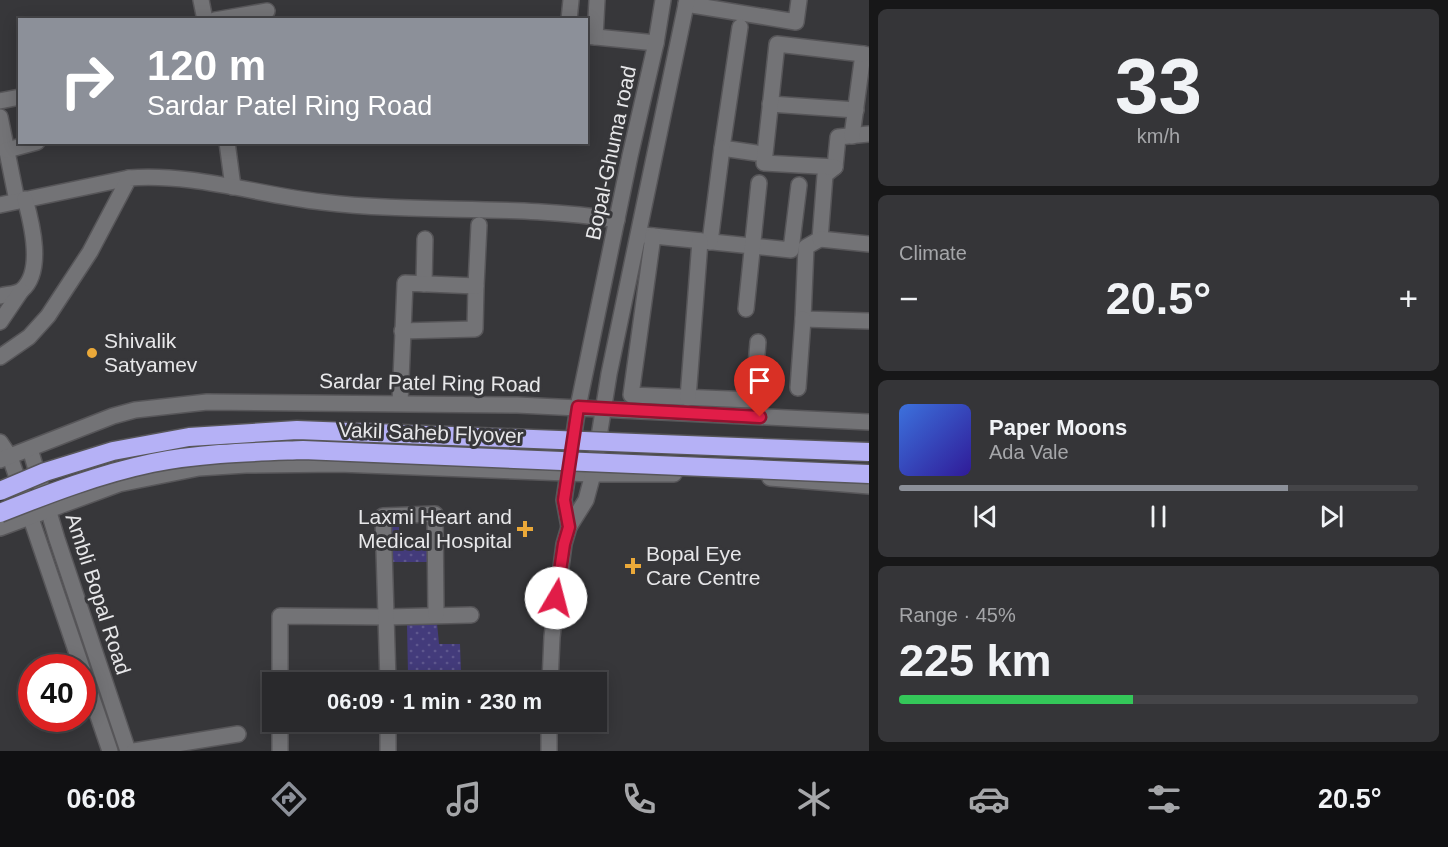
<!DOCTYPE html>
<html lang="en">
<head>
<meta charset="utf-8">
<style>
	:root { --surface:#29292c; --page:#353538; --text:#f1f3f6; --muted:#a5a6a9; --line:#454548; --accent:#8c9099 }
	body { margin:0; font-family:Helvetica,sans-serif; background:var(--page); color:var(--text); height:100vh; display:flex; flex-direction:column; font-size:22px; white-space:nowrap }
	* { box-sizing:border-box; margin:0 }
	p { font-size:20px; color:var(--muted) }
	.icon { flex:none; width:33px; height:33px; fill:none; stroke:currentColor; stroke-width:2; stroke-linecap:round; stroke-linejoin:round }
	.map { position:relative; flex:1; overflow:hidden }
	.drawer { display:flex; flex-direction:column; gap:9px; padding:9px; background:#171718; width:579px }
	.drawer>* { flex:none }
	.guide { position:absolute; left:18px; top:18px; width:570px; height:126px; border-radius:0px; box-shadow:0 3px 15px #0003,0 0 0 2px var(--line); background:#8c9099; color:#fff; overflow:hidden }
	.speed { position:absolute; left:18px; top:654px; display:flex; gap:12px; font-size:30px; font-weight:700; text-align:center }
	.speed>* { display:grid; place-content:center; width:78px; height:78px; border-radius:50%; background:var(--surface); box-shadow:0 3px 15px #0003,0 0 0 2px var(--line); line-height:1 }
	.speed .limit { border:9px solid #d22; background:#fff; color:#111 }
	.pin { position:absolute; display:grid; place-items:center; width:51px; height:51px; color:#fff; margin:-62px -26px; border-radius:50% 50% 50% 0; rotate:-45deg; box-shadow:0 0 6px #0007 }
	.pin .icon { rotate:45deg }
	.me { position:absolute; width:66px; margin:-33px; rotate:8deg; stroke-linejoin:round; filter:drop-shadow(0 0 4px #0008) }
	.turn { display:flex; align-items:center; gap:21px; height:126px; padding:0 30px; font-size:27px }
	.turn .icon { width:78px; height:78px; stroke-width:2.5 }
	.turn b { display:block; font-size:42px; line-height:51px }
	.big { font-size:45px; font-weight:800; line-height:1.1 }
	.drawer .widget { flex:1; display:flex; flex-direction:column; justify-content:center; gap:9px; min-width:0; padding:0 21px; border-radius:9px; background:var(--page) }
	.drawer .dial { align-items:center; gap:0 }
	.dial b { font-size:78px; line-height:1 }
	.song { display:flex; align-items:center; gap:18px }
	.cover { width:72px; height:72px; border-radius:9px; background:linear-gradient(135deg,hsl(220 70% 55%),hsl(250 70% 35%)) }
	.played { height:6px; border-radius:3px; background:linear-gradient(90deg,var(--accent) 75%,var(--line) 75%) }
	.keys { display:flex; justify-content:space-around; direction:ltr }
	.heat { display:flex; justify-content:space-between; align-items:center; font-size:33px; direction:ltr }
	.charge { height:9px; border-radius:4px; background:linear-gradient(90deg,#34c759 45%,var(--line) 0) }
	.trip { position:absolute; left:262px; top:672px; width:345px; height:60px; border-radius:0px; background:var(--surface); box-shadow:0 3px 15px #0003,0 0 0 2px var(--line); font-weight:800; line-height:60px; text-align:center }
	.dock { display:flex; height:96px; justify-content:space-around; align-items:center; background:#101012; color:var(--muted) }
	.dock .icon { width:42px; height:42px }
	.dock .on { color:var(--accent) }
	.dock b { font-size:27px; color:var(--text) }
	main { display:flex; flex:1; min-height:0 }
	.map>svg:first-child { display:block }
</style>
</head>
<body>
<main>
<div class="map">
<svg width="869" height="751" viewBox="0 0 869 751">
	<defs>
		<pattern id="grass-dots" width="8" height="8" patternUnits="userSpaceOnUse" patternTransform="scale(1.5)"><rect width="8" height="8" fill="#433b7b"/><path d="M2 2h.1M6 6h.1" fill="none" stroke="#5e578e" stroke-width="1.8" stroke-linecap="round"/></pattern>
	</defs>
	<rect width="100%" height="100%" fill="#37373a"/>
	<g fill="url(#grass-dots)">
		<polygon points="391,527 399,527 399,542 427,542 427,562 391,562"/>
		<polygon points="437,623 439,644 460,644 461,672 408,674 407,624"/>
	</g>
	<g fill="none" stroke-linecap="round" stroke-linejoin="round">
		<defs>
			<g id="minor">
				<polyline points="201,0 205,20"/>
				<polyline points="686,4 796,22 799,0"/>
				<polyline points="215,20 267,11"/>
				<polyline points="569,20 571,0"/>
				<polyline points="740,27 722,148 756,153"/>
				<polyline points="586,36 656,43"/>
				<polyline points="595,37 597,0"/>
				<polyline points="0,101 20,97"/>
				<polyline points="770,104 856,110"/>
				<polyline points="0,117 17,201"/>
				<polyline points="869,134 838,137 835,167 825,175 820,239 806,247 803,319 869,321"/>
				<polyline points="852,136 863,54 869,55"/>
				<polyline points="227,142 233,187"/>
				<polyline points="7,150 37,142"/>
				<polyline points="835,167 764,163 777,44 863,54"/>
				<polyline points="0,205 129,178"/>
				<polyline points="644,235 791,250 799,185"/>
				<polyline points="653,236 631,395 753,400 758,342"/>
				<polyline points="820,239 869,244"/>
				<polyline points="710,242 722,148"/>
				<polyline points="424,284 425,239"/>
				<path d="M0,296c7,-2 17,-2 22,-6 22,-19 10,-66 3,-91"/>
				<polyline points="746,309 759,183"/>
				<polyline points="0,322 21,291"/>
				<polyline points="402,331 475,329 476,286"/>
				<path d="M0,357l29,-20 19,-21 42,-64 39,-74c65,-5 129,17 193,24 98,12 198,2 295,18"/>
				<polyline points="798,388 803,319"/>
				<polyline points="688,398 700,241"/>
				<polyline points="400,403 405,283 476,286 479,225"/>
				<polyline points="0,442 10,457 82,668"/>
				<polyline points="30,449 57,539 128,751"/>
				<polyline points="0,460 113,416 135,410 207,402 517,405 869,422"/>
				<polyline points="770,478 869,486"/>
				<polyline points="569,527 564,500 578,407 630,156 656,43 663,0"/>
				<polyline points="0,528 119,484 199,468 246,465 339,464 593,474 674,474"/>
				<polyline points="82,669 110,751"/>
				<polyline points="280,682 280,616 387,617 471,615"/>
				<polyline points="388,682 383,516 435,514 436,615"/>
				<polyline points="550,682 552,637 564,544 569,527 586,500 593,474 609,374 687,0"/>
				<polyline points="388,722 388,751"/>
				<polyline points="549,722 549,751"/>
				<polyline points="134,751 238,734"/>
				<polyline points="280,751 280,722"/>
			</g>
		</defs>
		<use href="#minor" stroke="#575659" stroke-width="18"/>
		<use href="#minor" stroke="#737376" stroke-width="15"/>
		<defs>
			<g id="highway-bridge">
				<polyline points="0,491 45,472 113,451 189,437 297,430 869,452"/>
				<path d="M0,513c50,-20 100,-39 152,-50 50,-10 101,-11 151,-13l566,24"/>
			</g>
		</defs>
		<use href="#highway-bridge" stroke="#575659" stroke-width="21" stroke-linecap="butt"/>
		<use href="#highway-bridge" stroke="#b5b1f6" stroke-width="18"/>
	</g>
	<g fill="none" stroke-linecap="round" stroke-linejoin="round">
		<defs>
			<polyline id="route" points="556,598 564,544 569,527 564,500 578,407 760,417"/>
		</defs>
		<use href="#route" stroke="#92132f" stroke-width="15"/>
		<use href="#route" stroke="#e11d48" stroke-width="10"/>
	</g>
	<g fill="#eba939" stroke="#37373a" stroke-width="2">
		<circle cx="92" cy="353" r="6"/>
		<path d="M522 520h6v6h6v6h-6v6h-6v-6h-6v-6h6z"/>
		<path d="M630 557h6v6h6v6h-6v6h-6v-6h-6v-6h6z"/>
	</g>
	<g text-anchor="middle" stroke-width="6" stroke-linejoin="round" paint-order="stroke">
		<g font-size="21" fill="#e7e7e9" stroke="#37373a">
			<text transform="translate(611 153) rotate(-78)" y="7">Bopal-Ghuma road</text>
			<text transform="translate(430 383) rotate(1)" y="7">Sardar Patel Ring Road</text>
			<text transform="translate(431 433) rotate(2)" y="7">Vakil Saheb Flyover</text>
			<text transform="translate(98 594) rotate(72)" y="7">Ambli Bopal Road</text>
		</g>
		<g font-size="21" fill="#e7e7e9" stroke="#37373a" text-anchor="start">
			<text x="104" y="348">Shivalik<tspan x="104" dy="24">Satyamev</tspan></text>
			<text x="512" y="524" text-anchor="end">Laxmi Heart and<tspan x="512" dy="24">Medical Hospital</tspan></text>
			<text x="646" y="561">Bopal Eye<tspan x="646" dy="24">Care Centre</tspan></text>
		</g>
	</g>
</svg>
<div class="speed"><div class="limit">40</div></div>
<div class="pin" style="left:760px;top:417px;background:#d93025"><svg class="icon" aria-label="arrive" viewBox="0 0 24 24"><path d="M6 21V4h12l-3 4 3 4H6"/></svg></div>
<svg class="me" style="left:556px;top:598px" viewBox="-20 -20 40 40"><circle r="19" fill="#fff"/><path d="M0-13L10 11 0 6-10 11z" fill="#e11d48"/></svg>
<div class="trip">06:09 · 1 min · 230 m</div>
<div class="guide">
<div class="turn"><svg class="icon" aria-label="right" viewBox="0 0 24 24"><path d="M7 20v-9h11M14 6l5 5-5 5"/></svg><div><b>120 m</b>Sardar Patel Ring Road</div></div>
</div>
</div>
<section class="drawer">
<div class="widget dial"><b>33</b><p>km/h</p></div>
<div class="widget"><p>Climate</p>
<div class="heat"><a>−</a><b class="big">20.5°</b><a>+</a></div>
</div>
<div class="widget">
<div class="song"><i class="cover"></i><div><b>Paper Moons</b><p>Ada Vale</p></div></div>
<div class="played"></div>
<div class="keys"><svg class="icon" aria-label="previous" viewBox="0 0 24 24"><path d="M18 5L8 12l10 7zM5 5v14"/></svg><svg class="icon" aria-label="pause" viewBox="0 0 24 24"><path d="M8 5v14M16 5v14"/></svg><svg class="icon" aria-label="next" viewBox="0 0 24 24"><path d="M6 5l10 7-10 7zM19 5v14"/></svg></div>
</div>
<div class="widget"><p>Range · 45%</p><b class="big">225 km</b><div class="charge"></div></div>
</section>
</main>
<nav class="dock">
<b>06:08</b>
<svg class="icon on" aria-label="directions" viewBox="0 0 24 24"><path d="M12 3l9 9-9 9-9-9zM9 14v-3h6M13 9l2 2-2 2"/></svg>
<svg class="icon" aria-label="music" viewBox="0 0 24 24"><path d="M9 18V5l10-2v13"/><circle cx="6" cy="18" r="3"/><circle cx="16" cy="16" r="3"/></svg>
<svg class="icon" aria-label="phone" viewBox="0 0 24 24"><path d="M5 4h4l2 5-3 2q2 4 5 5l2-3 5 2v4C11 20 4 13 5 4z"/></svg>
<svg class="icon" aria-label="climate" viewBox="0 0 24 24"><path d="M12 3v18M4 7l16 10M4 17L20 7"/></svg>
<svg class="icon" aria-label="car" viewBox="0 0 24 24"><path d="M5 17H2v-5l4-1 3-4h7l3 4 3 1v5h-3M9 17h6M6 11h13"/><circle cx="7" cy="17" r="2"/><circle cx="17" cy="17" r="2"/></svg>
<svg class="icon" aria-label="filters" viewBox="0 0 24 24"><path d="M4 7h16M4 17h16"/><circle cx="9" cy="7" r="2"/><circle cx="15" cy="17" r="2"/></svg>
<b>20.5°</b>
</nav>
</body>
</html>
